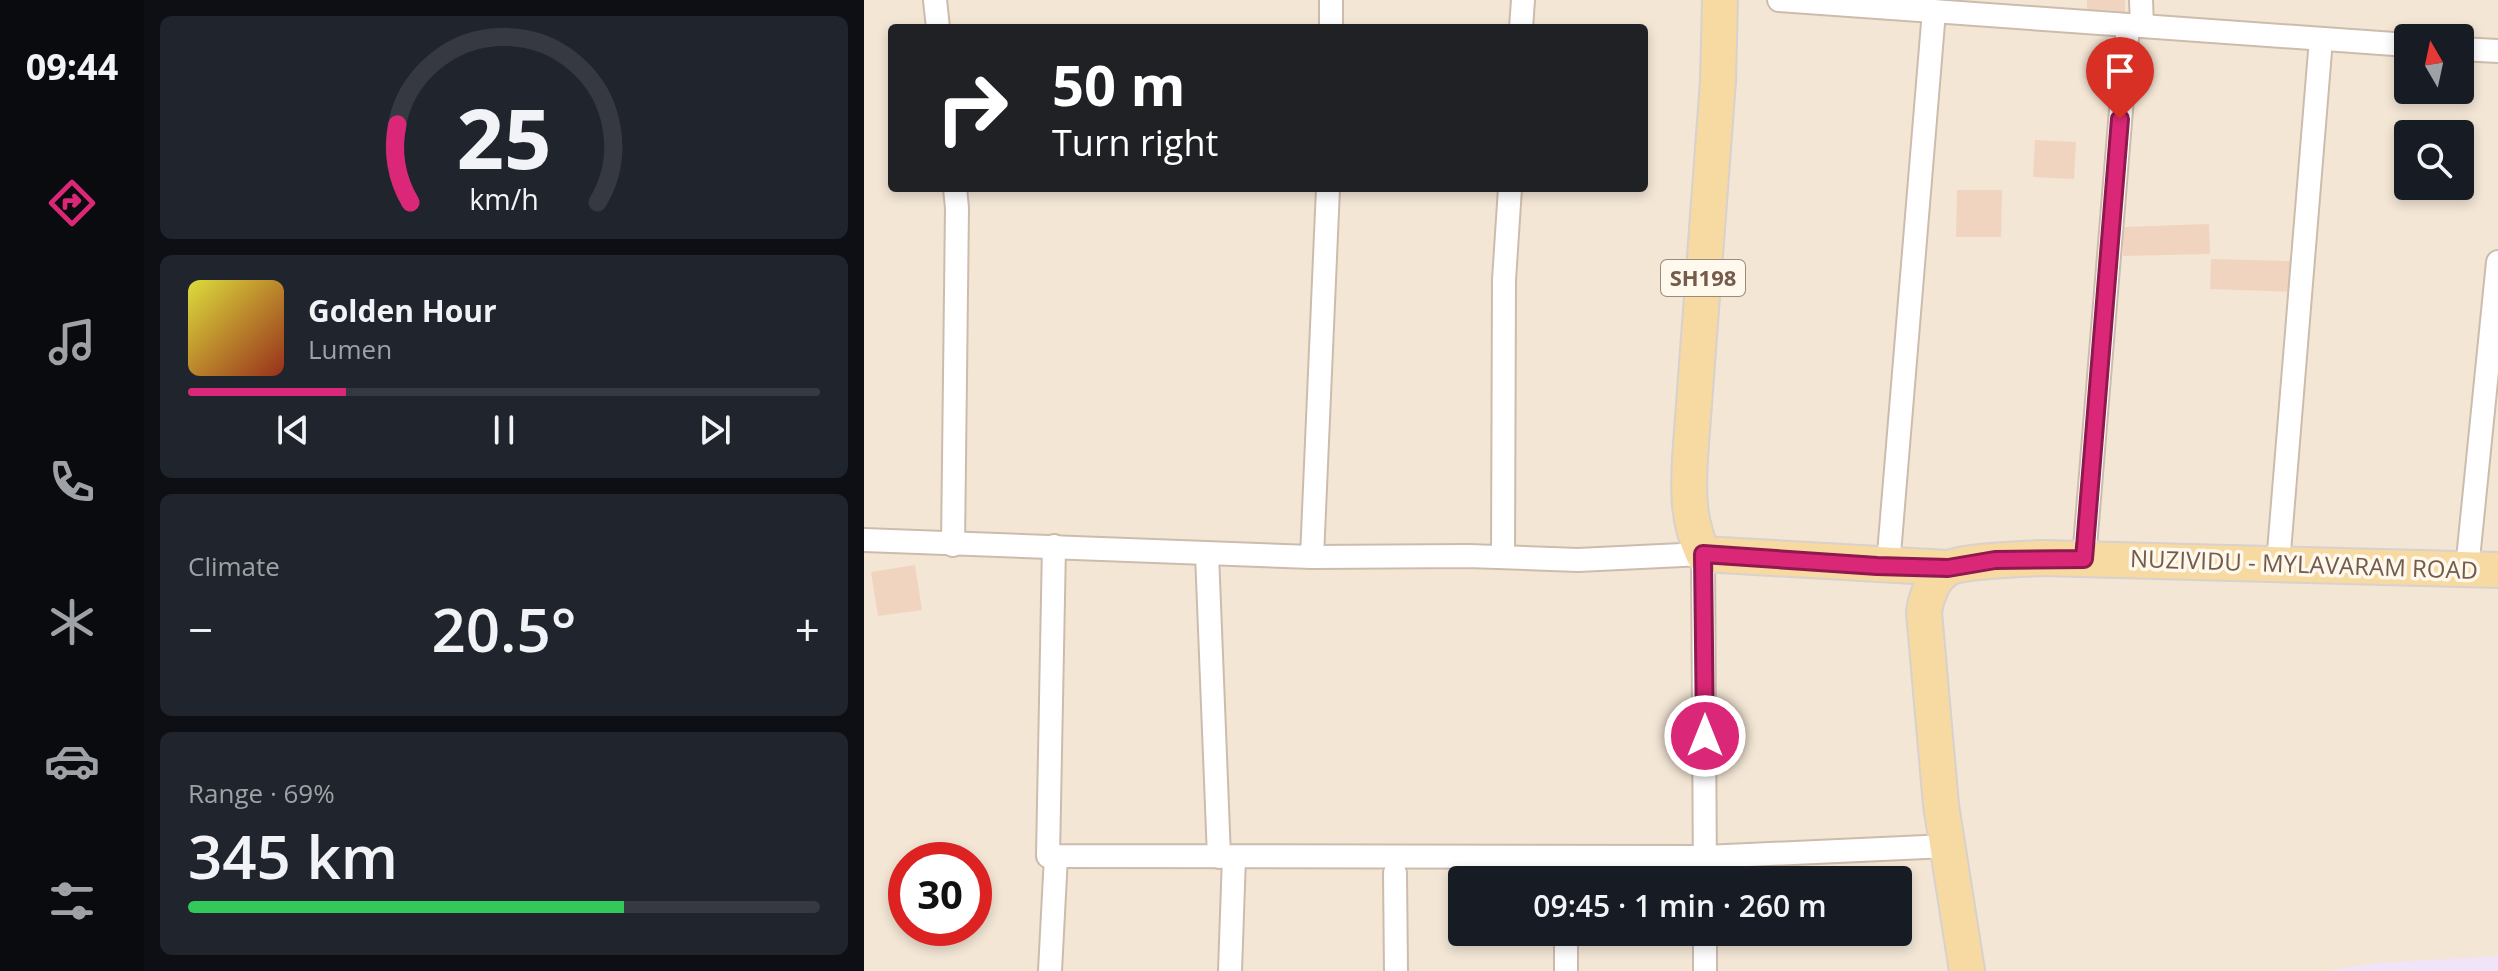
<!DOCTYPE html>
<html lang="en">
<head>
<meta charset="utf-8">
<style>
	:root { --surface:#171b24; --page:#20242c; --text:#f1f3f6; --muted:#9ea1a6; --line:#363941; --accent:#db2777 }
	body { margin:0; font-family:"Open Sans",sans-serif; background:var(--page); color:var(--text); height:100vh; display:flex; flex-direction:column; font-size:30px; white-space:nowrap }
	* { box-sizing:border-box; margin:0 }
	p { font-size:26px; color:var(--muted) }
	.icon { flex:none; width:44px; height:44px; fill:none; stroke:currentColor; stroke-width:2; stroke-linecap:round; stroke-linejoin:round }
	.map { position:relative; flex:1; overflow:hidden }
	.sheet { display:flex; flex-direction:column; gap:16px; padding:16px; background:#0d0f14; width:720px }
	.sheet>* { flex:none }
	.top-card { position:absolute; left:24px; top:24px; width:760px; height:168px; border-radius:8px; box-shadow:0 4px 12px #0003; background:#202124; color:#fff; overflow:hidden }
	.needle { width:52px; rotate:351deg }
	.tools { position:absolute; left:1530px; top:24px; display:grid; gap:16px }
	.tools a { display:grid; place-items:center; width:80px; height:80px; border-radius:8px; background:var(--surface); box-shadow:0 4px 12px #0003; font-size:40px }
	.speed { position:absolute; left:24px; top:842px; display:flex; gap:16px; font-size:40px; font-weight:700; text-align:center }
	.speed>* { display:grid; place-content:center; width:104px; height:104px; border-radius:50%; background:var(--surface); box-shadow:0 4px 12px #0003; line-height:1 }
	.speed .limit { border:12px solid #d22; background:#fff; color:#111 }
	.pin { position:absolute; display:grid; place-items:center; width:68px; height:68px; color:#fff; margin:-82px -34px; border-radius:50% 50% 50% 0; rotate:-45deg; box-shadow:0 0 8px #0007 }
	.pin .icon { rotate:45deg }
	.me { position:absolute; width:88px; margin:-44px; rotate:0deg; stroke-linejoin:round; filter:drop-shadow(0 0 6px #0008) }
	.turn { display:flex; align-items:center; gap:28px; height:168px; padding:0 32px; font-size:36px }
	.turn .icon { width:104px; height:104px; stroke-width:2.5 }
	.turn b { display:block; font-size:56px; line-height:68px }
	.big { font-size:60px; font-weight:600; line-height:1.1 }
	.sheet .tile { flex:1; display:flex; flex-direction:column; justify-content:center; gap:12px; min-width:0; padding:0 28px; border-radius:12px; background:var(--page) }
	.sheet .dial { align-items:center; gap:0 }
	.dial svg { height:208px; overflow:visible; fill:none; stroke:var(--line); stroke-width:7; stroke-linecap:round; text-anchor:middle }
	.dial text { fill:var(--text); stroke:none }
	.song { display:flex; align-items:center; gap:24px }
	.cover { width:96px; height:96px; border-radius:12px; background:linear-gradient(135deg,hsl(60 70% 55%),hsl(10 70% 35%)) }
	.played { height:8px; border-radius:4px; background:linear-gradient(90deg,var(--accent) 25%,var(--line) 25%) }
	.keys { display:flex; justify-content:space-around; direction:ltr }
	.heat { display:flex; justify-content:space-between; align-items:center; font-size:44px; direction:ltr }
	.charge { height:12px; border-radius:6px; background:linear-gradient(90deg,#34c759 69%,var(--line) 0) }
	.trip { position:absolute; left:584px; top:866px; width:464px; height:80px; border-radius:8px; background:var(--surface); box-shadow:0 4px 12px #0003; font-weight:600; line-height:80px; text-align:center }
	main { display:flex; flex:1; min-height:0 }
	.tabs { display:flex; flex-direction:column; width:144px; justify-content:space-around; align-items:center; background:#090b0e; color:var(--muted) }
	.tabs .icon { width:56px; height:56px }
	.tabs .current { color:var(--accent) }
	.tabs b { font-size:36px; color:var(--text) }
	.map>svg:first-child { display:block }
</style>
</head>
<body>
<main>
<nav class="tabs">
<b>09:44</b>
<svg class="icon current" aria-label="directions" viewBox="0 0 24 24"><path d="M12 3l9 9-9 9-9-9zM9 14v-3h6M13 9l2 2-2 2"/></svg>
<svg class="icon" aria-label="music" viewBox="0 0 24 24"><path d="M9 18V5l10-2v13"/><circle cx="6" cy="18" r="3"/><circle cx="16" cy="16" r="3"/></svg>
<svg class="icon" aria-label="phone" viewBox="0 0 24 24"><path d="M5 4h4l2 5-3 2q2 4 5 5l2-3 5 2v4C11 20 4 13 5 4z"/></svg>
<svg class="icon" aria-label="climate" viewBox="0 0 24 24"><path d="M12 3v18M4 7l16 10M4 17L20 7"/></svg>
<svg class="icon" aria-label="car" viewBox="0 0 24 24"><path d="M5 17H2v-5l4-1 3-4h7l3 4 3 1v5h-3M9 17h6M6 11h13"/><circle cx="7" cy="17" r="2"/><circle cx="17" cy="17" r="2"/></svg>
<svg class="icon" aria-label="filters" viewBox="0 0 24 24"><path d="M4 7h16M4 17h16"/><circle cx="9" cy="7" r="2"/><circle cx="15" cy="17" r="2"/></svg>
</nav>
<section class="sheet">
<div class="tile dial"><svg viewBox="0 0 100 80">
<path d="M14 69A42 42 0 1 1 86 69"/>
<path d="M14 69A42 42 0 0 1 9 39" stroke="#db2777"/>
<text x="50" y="56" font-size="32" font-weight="700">25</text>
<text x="50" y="72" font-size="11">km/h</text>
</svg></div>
<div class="tile">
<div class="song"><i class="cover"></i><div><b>Golden Hour</b><p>Lumen</p></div></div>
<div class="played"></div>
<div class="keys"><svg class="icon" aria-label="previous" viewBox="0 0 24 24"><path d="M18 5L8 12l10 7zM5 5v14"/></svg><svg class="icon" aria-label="pause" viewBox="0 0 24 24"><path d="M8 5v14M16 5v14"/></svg><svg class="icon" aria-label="next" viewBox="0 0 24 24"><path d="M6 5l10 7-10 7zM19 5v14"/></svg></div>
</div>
<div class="tile"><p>Climate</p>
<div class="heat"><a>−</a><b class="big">20.5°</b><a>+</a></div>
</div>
<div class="tile"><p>Range · 69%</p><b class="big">345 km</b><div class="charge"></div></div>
</section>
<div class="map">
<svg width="1634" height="971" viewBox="0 0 1634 971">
	<rect width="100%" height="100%" fill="#fbf4e7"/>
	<path fill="#f3e6d5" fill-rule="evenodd" d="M0,0h1634v971h-1634zM28,28h752v160h-752zM1544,38h52v52h-52zM1544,134h52v52h-52zM42,860h68v68h-68zM598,880h436v52h-436z"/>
	<polygon fill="#f1e3f8" points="1634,956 1634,971 1463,971 1514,963"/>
	<g fill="#f0d4c0">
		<rect x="1223" y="0" width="38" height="13"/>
		<polygon points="1171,140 1212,142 1210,179 1169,177"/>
		<polygon points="1093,190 1138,190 1137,237 1092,237"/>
		<polygon points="1345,224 1346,254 1259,256 1259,227"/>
		<polygon points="1347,259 1429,261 1429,292 1346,289"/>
		<polygon points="51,565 58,610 14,616 7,572"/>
	</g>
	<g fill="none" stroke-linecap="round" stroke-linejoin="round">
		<defs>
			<g id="minor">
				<polyline points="71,0 74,28"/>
				<polyline points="915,0 1544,45"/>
				<polyline points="1277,0 1278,26"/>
				<polyline points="467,28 467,0"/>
				<polyline points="657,28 659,0"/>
				<polyline points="1596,49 1634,51"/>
				<polyline points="0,540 448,557 604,556 714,560 839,554 841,880"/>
				<polyline points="89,545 93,208 91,188"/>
				<polyline points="190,546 184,856 841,857 1083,846"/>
				<polyline points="343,554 355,857"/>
				<polyline points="448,557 464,188"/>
				<polyline points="639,557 640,280 646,188"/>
				<polyline points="1220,559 1264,25"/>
				<polyline points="1414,564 1457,39"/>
				<polyline points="1024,566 1070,11"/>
				<polyline points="1603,569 1634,262"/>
				<polyline points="701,857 701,880"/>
				<polyline points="531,873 532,971"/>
				<polyline points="702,932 702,971"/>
				<polyline points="186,971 192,856"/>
				<polyline points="366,971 370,857"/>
				<polyline points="841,971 841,932"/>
			</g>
			<g id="primary">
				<path d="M856,0l-2,81 -28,377c-2,35 -2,63 13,96l245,14"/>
				<path d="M1103,971l-26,-166 -17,-193c2,-15 9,-34 23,-43 13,-8 76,-10 94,-11l457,12"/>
			</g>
		</defs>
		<use href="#minor" stroke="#cdbcad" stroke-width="26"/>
		<use href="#primary" stroke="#d8d1cd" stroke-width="38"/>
		<use href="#minor" stroke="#fff" stroke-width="22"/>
		<use href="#primary" stroke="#f7d9a2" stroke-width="34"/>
	</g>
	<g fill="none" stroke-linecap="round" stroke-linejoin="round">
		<defs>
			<polyline id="route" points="841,736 839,554 1013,566 1084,568 1131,560 1220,559 1256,119"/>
		</defs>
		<use href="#route" stroke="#8e194d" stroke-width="20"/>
		<use href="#route" stroke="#db2777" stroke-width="14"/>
	</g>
	<g text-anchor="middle" stroke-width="7" stroke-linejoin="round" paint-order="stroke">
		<rect fill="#fef8ed" stroke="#9d8a7c" stroke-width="2" x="797" y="260" width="84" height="36" rx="6"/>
		<g font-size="22" font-weight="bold" fill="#745b4c">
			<text x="839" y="286">SH198</text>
		</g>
		<g font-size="24" fill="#745b4c" stroke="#fef8ed">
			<text transform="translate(1440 565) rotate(2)" y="8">NUZIVIDU - MYLAVARAM ROAD</text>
		</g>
	</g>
</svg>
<div class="tools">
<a><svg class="needle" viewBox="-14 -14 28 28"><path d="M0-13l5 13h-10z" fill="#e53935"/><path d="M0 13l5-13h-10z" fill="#9ea1a6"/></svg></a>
<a><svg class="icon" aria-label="search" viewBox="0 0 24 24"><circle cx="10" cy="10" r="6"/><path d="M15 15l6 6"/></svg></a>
</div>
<div class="speed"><div class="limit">30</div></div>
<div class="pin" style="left:1256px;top:119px;background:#d93025"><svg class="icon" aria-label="arrive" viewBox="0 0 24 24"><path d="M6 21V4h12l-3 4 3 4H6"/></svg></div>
<svg class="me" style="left:841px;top:736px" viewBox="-20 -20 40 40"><circle r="17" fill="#db2777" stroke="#fff" stroke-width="3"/><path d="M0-11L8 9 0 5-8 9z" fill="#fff"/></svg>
<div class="trip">09:45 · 1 min · 260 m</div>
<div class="top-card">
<div class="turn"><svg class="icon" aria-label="right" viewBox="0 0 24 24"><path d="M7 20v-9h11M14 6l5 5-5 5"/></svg><div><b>50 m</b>Turn right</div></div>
</div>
</div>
</main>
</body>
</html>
